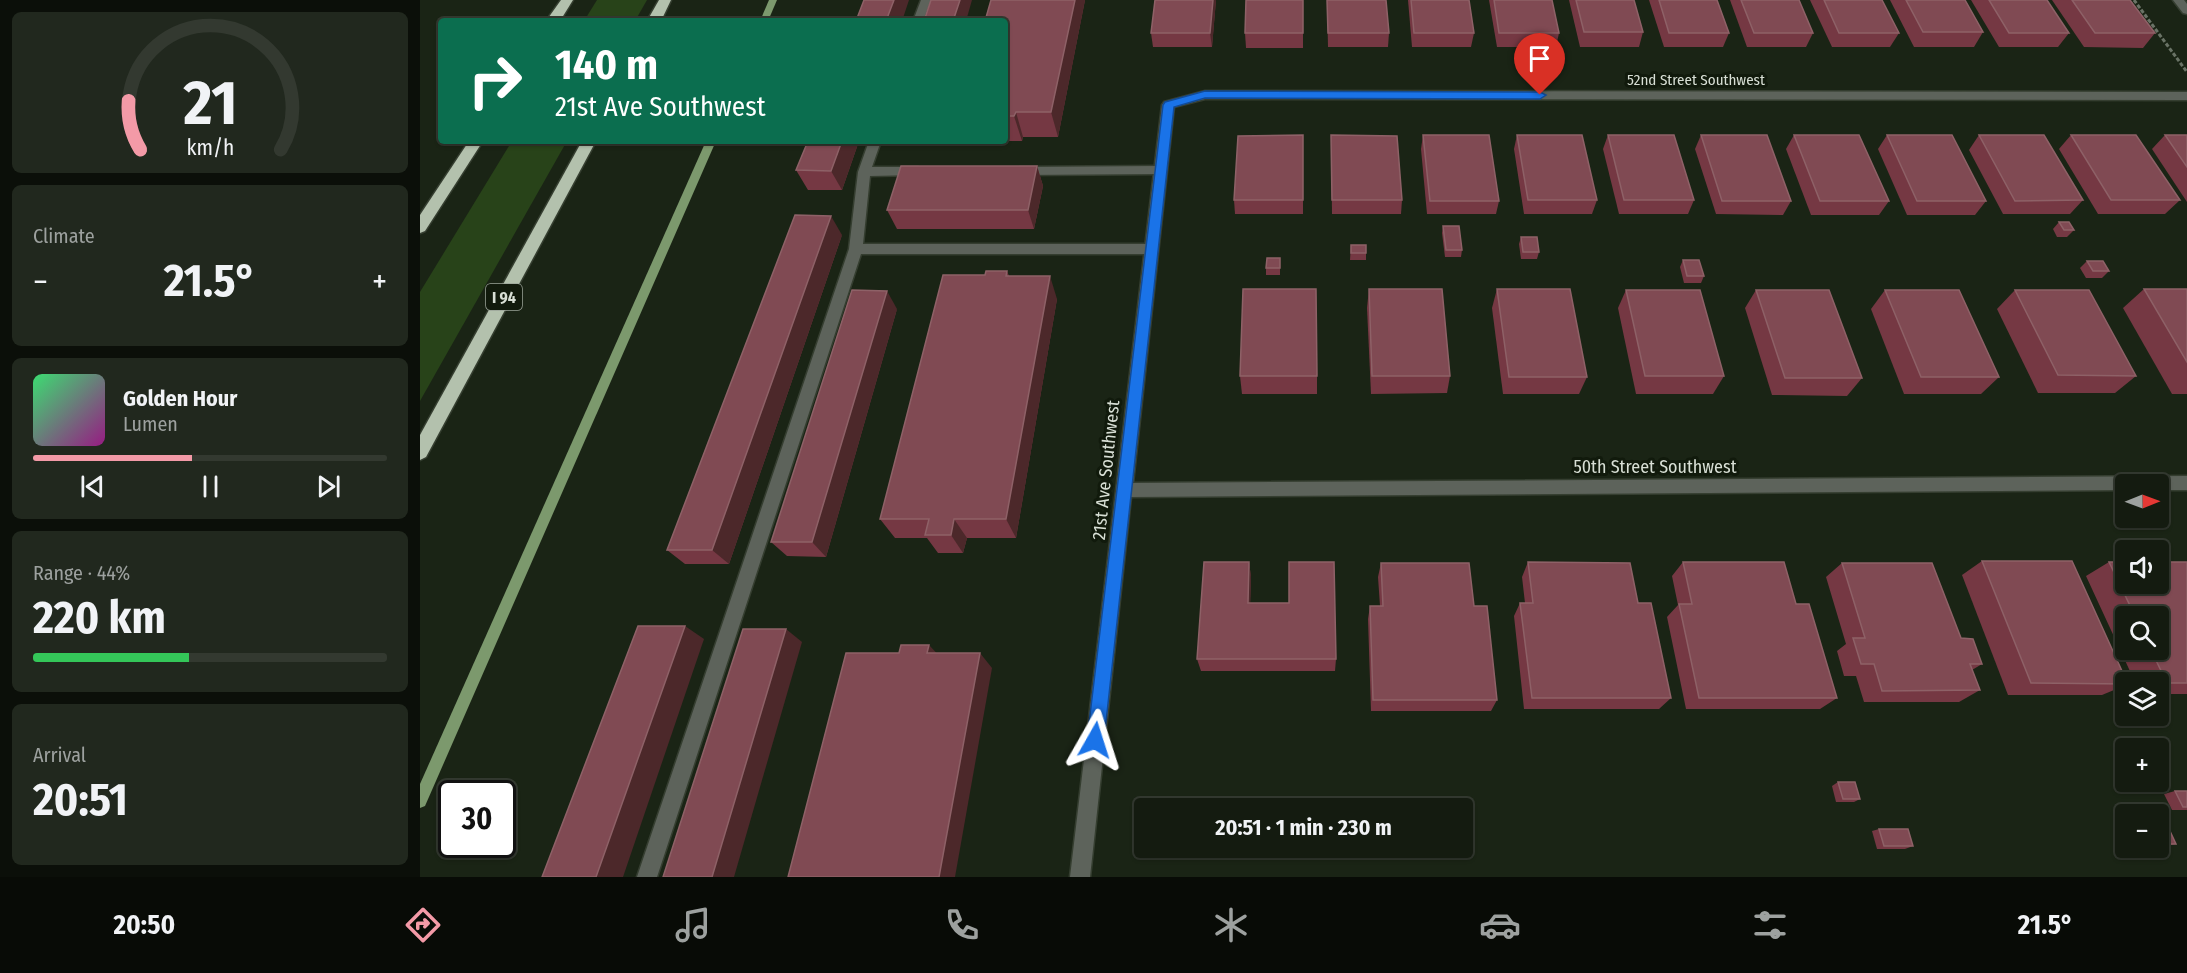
<!DOCTYPE html>
<html lang="en">
<head>
<meta charset="utf-8">
<style>
	:root { --surface:#141b10; --page:#21281e; --text:#f1f3f6; --muted:#9da19f; --line:#333930; --accent:#f39aa7 }
	body { margin:0; font-family:"Fira Sans Condensed",sans-serif; background:var(--page); color:var(--text); height:100vh; display:flex; flex-direction:column; font-size:22px; white-space:nowrap }
	* { box-sizing:border-box; margin:0 }
	p { font-size:20px; color:var(--muted) }
	.icon { flex:none; width:33px; height:33px; fill:none; stroke:currentColor; stroke-width:2; stroke-linecap:round; stroke-linejoin:round }
	.map { position:relative; flex:1; overflow:hidden }
	.sheet { display:flex; flex-direction:column; gap:12px; padding:12px; background:#0b0f09; width:420px }
	.sheet>* { flex:none }
	.guide { position:absolute; left:18px; top:18px; width:570px; height:126px; border-radius:6px; box-shadow:0 2px 4px #0004,0 0 0 2px var(--line); background:#0b6e4f; color:#fff; overflow:hidden }
	.needle { width:39px; rotate:89deg }
	.fabs { position:absolute; left:1695px; top:474px; display:grid; gap:12px }
	.fabs a { display:grid; place-items:center; width:54px; height:54px; border-radius:6px; background:var(--surface); box-shadow:0 2px 4px #0004,0 0 0 2px var(--line); font-size:30px }
	.speed { position:absolute; left:18px; top:780px; display:flex; gap:12px; font-size:30px; font-weight:700; text-align:center }
	.speed>* { display:grid; place-content:center; width:78px; height:78px; border-radius:50%; background:var(--surface); box-shadow:0 2px 4px #0004,0 0 0 2px var(--line); line-height:1 }
	.speed .limit { border:3px solid #111; border-radius:9px; background:#fff; color:#111 }
	.pin { position:absolute; display:grid; place-items:center; width:51px; height:51px; color:#fff; margin:-62px -26px; border-radius:50% 50% 50% 0; rotate:-45deg; box-shadow:0 0 6px #0007 }
	.pin .icon { rotate:45deg }
	.me { position:absolute; width:66px; margin:-33px; rotate:6deg; stroke-linejoin:round; filter:drop-shadow(0 0 4px #0008) }
	.turn { display:flex; align-items:center; gap:21px; height:126px; padding:0 18px; font-size:27px }
	.turn .icon { width:78px; height:78px; stroke-width:2.5 }
	.turn b { display:block; font-size:42px; line-height:51px }
	.big { font-size:45px; font-weight:700; line-height:1.1 }
	.sheet .widget { flex:1; display:flex; flex-direction:column; justify-content:center; gap:9px; min-width:0; padding:0 21px; border-radius:9px; background:var(--page) }
	.sheet .dial { align-items:center; gap:0 }
	.dial svg { height:156px; overflow:visible; fill:none; stroke:var(--line); stroke-width:7; stroke-linecap:round; text-anchor:middle }
	.dial text { fill:var(--text); stroke:none }
	.song { display:flex; align-items:center; gap:18px }
	.cover { width:72px; height:72px; border-radius:9px; background:linear-gradient(135deg,hsl(140 70% 55%),hsl(310 70% 35%)) }
	.played { height:6px; border-radius:3px; background:linear-gradient(90deg,var(--accent) 45%,var(--line) 45%) }
	.keys { display:flex; justify-content:space-around; direction:ltr }
	.heat { display:flex; justify-content:space-between; align-items:center; font-size:33px; direction:ltr }
	.charge { height:9px; border-radius:4px; background:linear-gradient(90deg,#34c759 44%,var(--line) 0) }
	.trip { position:absolute; left:714px; top:798px; width:339px; height:60px; border-radius:6px; background:var(--surface); box-shadow:0 2px 4px #0004,0 0 0 2px var(--line); font-weight:700; line-height:60px; text-align:center }
	.dock { display:flex; height:96px; justify-content:space-around; align-items:center; background:#080b06; color:var(--muted) }
	.dock .icon { width:42px; height:42px }
	.dock .active { color:var(--accent) }
	.dock b { font-size:27px; color:var(--text) }
	main { display:flex; flex:1; min-height:0 }
	.map>svg:first-child { display:block }
</style>
</head>
<body>
<main>
<section class="sheet">
<div class="widget dial"><svg viewBox="0 0 100 80">
<path d="M14 69A42 42 0 1 1 86 69"/>
<path d="M14 69A42 42 0 0 1 8 44" stroke="#f39aa7"/>
<text x="50" y="56" font-size="32" font-weight="700">21</text>
<text x="50" y="72" font-size="11">km/h</text>
</svg></div>
<div class="widget"><p>Climate</p>
<div class="heat"><a>−</a><b class="big">21.5°</b><a>+</a></div>
</div>
<div class="widget">
<div class="song"><i class="cover"></i><div><b>Golden Hour</b><p>Lumen</p></div></div>
<div class="played"></div>
<div class="keys"><svg class="icon" aria-label="previous" viewBox="0 0 24 24"><path d="M18 5L8 12l10 7zM5 5v14"/></svg><svg class="icon" aria-label="pause" viewBox="0 0 24 24"><path d="M8 5v14M16 5v14"/></svg><svg class="icon" aria-label="next" viewBox="0 0 24 24"><path d="M6 5l10 7-10 7zM19 5v14"/></svg></div>
</div>
<div class="widget"><p>Range · 44%</p><b class="big">220 km</b><div class="charge"></div></div>
<div class="widget"><p>Arrival</p><b class="big">20:51</b></div>
</section>
<div class="map">
<svg width="1767" height="877" viewBox="0 0 1767 877">
	<rect width="100%" height="100%" fill="#1a2415"/>
	<g fill="#284319">
		<polygon points="177,0 227,0 215,21 164,21"/>
		<polygon points="92,141 147,141 0,401 0,292"/>
	</g>
	<g fill="none" stroke-linecap="round" stroke-linejoin="round">
		<g fill="#7c996d" fill-rule="evenodd">
			<polygon points="349,0 357,0 348,21 340,21"/>
			<polygon points="286,141 296,141 5,806 0,808 0,784"/>
		</g>
		<defs>
			<g id="service">
				<polygon points="501,0 511,0 503,21 493,21"/>
				<polygon points="449,141 461,141 452,167 498,167 504,171 498,175 450,176 443,244 730,244 737,249 730,254 441,254 237,877 217,877 429,249 438,172"/>
				<polygon points="740,166 746,170 740,174 600,175 594,171 600,167"/>
			</g>
			<polygon id="minor" points="785,91 1767,92 1767,100 785,99 754,107 713,483 1767,476 1767,490 1738,490 1738,484 1706,484 1706,490 711,497 670,877 650,877 742,105 744,102"/>
			<polygon id="tertiary" points="1753,0 1764,0 1767,4 1767,14 1763,13"/>
			<g id="motorway">
				<polygon points="141,0 153,0 140,21 126,21"/>
				<polygon points="239,0 251,0 241,21 227,21"/>
				<polygon points="49,141 63,141 5,231 0,233 0,215"/>
				<polygon points="162,141 176,141 6,457 0,460 0,435"/>
			</g>
		</defs>
		<use href="#service" stroke="#353e30" stroke-width="3"/>
		<use href="#minor" stroke="#353e30" stroke-width="3"/>
		<use href="#tertiary" stroke="#353e30" stroke-width="3"/>
		<use href="#motorway" stroke="#353e30" stroke-width="3"/>
		<polyline stroke="#6a7366" stroke-width="3" stroke-dasharray="4 2" stroke-linecap="butt" points="1714,0 1767,72"/>
		<use href="#service" fill="#5d635b" fill-rule="evenodd"/>
		<use href="#minor" fill="#5d635b" fill-rule="evenodd"/>
		<use href="#tertiary" fill="#5d635b" fill-rule="evenodd"/>
		<use href="#motorway" fill="#b3c1ad" fill-rule="evenodd"/>
	</g>
	<g fill="#753843" fill-rule="evenodd">
		<polygon points="571,0 665,0 638,137 603,137 602,141 585,141 585,21"/>
		<polygon points="735,0 796,0 792,47 733,47 731,33"/>
		<polygon points="883,0 883,48 826,48 825,33"/>
		<polygon points="907,0 966,0 969,33 968,47 908,47"/>
		<polygon points="988,0 1049,0 1054,33 1051,47 992,47"/>
		<polygon points="1069,0 1132,0 1139,33 1136,47 1077,47"/>
		<polygon points="1149,0 1214,0 1223,32 1219,47 1160,47"/>
		<polygon points="1229,0 1297,0 1309,33 1303,47 1244,47"/>
		<polygon points="1310,0 1379,0 1393,33 1386,47 1327,47"/>
		<polygon points="1390,0 1462,0 1479,33 1470,47 1412,47"/>
		<polygon points="1470,0 1545,0 1563,32 1554,47 1494,47"/>
		<polygon points="1551,0 1627,0 1649,33 1638,47 1579,47"/>
		<polygon points="1632,0 1710,0 1735,33 1723,48 1664,47"/>
		<polygon points="883,135 883,214 815,214 814,200"/>
		<polygon points="911,135 982,200 981,214 912,214"/>
		<polygon points="1003,135 1079,201 1076,214 1007,214 1001,149"/>
		<polygon points="1097,135 1177,200 1172,214 1104,214 1094,149"/>
		<polygon points="1188,135 1274,200 1268,214 1199,214 1183,149"/>
		<polygon points="1281,135 1371,201 1363,215 1296,214 1275,149"/>
		<polygon points="1374,135 1469,201 1459,215 1391,215 1366,149"/>
		<polygon points="1467,135 1566,201 1555,215 1487,215 1458,149"/>
		<polygon points="1559,135 1663,200 1650,214 1583,214 1549,150"/>
		<polygon points="1651,135 1760,200 1745,214 1678,214 1639,149"/>
		<polygon points="1745,135 1767,135 1767,202 1732,149"/>
		<polygon points="439,141 422,190 388,190 376,170"/>
		<polygon points="617,166 623,186 614,229 477,229 467,210"/>
		<polygon points="1639,222 1654,230 1647,237 1637,237 1633,229"/>
		<polygon points="1023,226 1042,250 1041,257 1025,257 1022,233"/>
		<polygon points="422,235 309,564 265,564 247,550"/>
		<polygon points="1101,237 1119,252 1117,259 1101,259 1099,244"/>
		<polygon points="931,245 946,253 946,260 930,260"/>
		<polygon points="860,258 860,275 846,275 846,268"/>
		<polygon points="1263,260 1284,276 1281,283 1264,283 1260,267"/>
		<polygon points="1667,261 1689,271 1682,278 1666,278 1660,268"/>
		<polygon points="587,271 589,276 637,299 596,538 547,538 543,553 518,553 507,538 475,538 460,519 565,275"/>
		<polygon points="949,289 1030,376 1027,393 951,394 947,308"/>
		<polygon points="1077,289 1167,377 1159,394 1083,394 1072,308"/>
		<polygon points="1724,289 1767,289 1767,394 1752,394 1703,308"/>
		<polygon points="1206,290 1304,376 1293,394 1216,394 1198,308"/>
		<polygon points="1336,290 1442,378 1427,396 1352,395 1325,308"/>
		<polygon points="1465,290 1579,377 1561,394 1484,394 1451,309"/>
		<polygon points="1595,290 1716,376 1695,393 1618,393 1577,309"/>
		<polygon points="477,309 406,557 367,556 351,542"/>
		<polygon points="820,376 897,376 897,394 822,394"/>
		<polygon points="1562,561 1706,682 1706,685 1682,695 1588,695 1542,575"/>
		<polygon points="829,562 831,577 830,603 916,659 915,671 781,671 777,659"/>
		<polygon points="1108,562 1218,603 1251,698 1239,709 1104,709 1094,616 1100,603 1105,603 1102,577"/>
		<polygon points="1263,562 1376,604 1417,698 1400,709 1266,709 1247,617 1258,605 1252,576"/>
		<path d="M1689,562h78v132h-29v-12h-23l-49,-106zM1706,616h32v34h-32z"/>
		<polygon points="961,563 1054,606 1077,700 1071,711 951,711 948,619 950,606 960,606 958,577"/>
		<polygon points="1422,563 1541,638 1562,664 1552,670 1560,690 1539,702 1444,702 1436,676 1424,676 1417,651 1426,644 1406,577"/>
		<polygon points="1418,782 1440,799 1434,802 1416,802 1412,786"/>
		<polygon points="1755,791 1767,791 1767,810 1752,810 1744,794"/>
		<polygon points="1719,814 1742,814 1756,844 1745,846 1738,846 1738,814"/>
		<polygon points="1459,829 1493,846 1485,849 1457,849 1452,831"/>
	</g>
	<g fill="#4c282a">
		<polygon points="474,0 489,0 482,21 466,21"/>
		<polygon points="540,0 552,0 546,21 533,21"/>
		<polygon points="655,0 665,0 638,137 631,112"/>
		<polygon points="793,0 796,0 792,47 790,33"/>
		<polygon points="596,112 603,137 602,141 594,116"/>
		<polygon points="422,141 439,141 422,190 411,171"/>
		<polygon points="617,166 623,186 614,229 608,210"/>
		<polygon points="411,216 422,235 309,564 292,550"/>
		<polygon points="630,276 637,299 596,538 586,519"/>
		<polygon points="467,291 477,309 406,557 392,542"/>
		<polygon points="534,519 547,538 543,553 531,535"/>
		<polygon points="829,562 831,577 830,616 828,603"/>
		<polygon points="265,626 284,639 203,877 176,877"/>
		<polygon points="366,629 382,642 314,877 292,877"/>
		<polygon points="509,645 523,660 507,653"/>
		<polygon points="560,653 572,668 535,877 519,877"/>
	</g>
	<g fill="#804a53" stroke="#8e6167" stroke-width="1.5">
		<polygon points="444,0 474,0 466,21 436,21"/>
		<polygon points="511,0 540,0 533,21 504,21"/>
		<polygon points="571,0 655,0 631,112 596,112 594,116 585,116 585,21 565,21"/>
		<polygon points="735,0 793,0 790,33 731,33"/>
		<polygon points="826,0 883,0 883,33 825,33"/>
		<polygon points="907,0 966,0 969,33 908,33"/>
		<polygon points="991,0 1049,0 1054,33 994,33"/>
		<polygon points="1074,0 1132,0 1139,33 1079,33"/>
		<polygon points="1156,0 1214,0 1223,32 1164,32"/>
		<polygon points="1239,0 1297,0 1309,33 1249,33"/>
		<polygon points="1321,0 1379,0 1393,33 1334,33"/>
		<polygon points="1404,0 1462,0 1479,33 1419,33"/>
		<polygon points="1486,0 1545,0 1563,32 1503,32"/>
		<polygon points="1569,0 1627,0 1649,33 1589,33"/>
		<polygon points="1652,0 1710,0 1735,33 1675,33"/>
		<polygon points="883,135 883,200 814,200 818,136"/>
		<polygon points="911,135 977,136 982,200 912,200"/>
		<polygon points="1003,135 1069,135 1079,201 1010,201"/>
		<polygon points="1097,135 1162,135 1177,200 1108,200"/>
		<polygon points="1188,135 1254,135 1274,200 1204,200"/>
		<polygon points="1281,135 1347,135 1371,201 1302,201"/>
		<polygon points="1374,135 1439,135 1469,201 1400,201"/>
		<polygon points="1467,135 1532,135 1566,201 1497,201"/>
		<polygon points="1559,135 1624,135 1663,200 1595,201"/>
		<polygon points="1651,135 1716,135 1760,200 1691,200"/>
		<polygon points="1745,135 1767,135 1767,167"/>
		<polygon points="388,141 422,141 411,171 376,170"/>
		<polygon points="481,166 617,166 608,210 467,210"/>
		<polygon points="375,215 411,216 292,550 247,550"/>
		<polygon points="1639,222 1649,222 1654,230 1644,230"/>
		<polygon points="1023,226 1039,226 1042,250 1026,250"/>
		<polygon points="1101,237 1117,237 1119,252 1103,252"/>
		<rect x="931" y="245" width="15" height="8"/>
		<polygon points="847,258 860,258 860,268 846,268"/>
		<polygon points="1263,260 1279,260 1284,276 1267,276"/>
		<polygon points="1667,261 1683,261 1689,271 1673,271"/>
		<polygon points="566,271 587,271 586,276 630,276 586,519 534,519 531,535 505,535 509,519 460,519 523,275 565,275"/>
		<polygon points="823,289 896,289 897,376 820,376"/>
		<polygon points="949,289 1022,289 1030,376 952,376"/>
		<polygon points="1077,289 1150,289 1167,377 1089,377"/>
		<polygon points="1724,289 1767,289 1767,362"/>
		<polygon points="432,290 467,291 392,542 351,542"/>
		<polygon points="1206,290 1280,290 1304,376 1225,376"/>
		<polygon points="1336,290 1409,290 1442,378 1365,378"/>
		<polygon points="1465,290 1539,290 1579,377 1501,377"/>
		<polygon points="1595,290 1669,290 1716,376 1638,375"/>
		<polygon points="1562,561 1652,561 1707,682 1706,682 1706,684 1611,683"/>
		<polygon points="784,562 829,562 828,603 869,603 869,562 914,562 916,659 777,659"/>
		<polygon points="1108,562 1210,563 1218,603 1231,603 1251,698 1112,698 1100,603 1113,603"/>
		<polygon points="1263,562 1364,562 1376,604 1389,604 1417,698 1279,698 1259,604 1272,604"/>
		<polygon points="1689,562 1706,562 1706,584 1738,584 1738,562 1767,562 1767,683 1747,683 1731,650 1738,650 1738,616 1715,616"/>
		<polygon points="961,563 1049,563 1054,606 1067,606 1077,700 953,700 950,606 963,606"/>
		<polygon points="1422,563 1512,563 1541,638 1553,639 1562,664 1550,664 1560,690 1462,691 1454,664 1441,664 1433,638 1445,638"/>
		<polygon points="218,626 265,626 176,877 122,877"/>
		<polygon points="323,629 366,629 292,877 243,877"/>
		<polygon points="481,645 509,645 507,653 560,653 519,877 368,877 426,653 479,653"/>
		<polygon points="1418,782 1435,782 1440,799 1423,799"/>
		<polygon points="1755,791 1767,791 1767,807 1763,807"/>
		<polygon points="1721,814 1742,814 1756,844 1738,844 1738,814"/>
		<polygon points="1459,829 1488,829 1493,846 1464,846"/>
	</g>
	<polygon fill="#1a73e8" stroke="#114b97" stroke-width="1.5" points="785,91 1120,92 1126,95 1120,99 785,98 754,107 684,740 681,746 675,749 670,746 667,740 743,105 745,102"/>
	<g text-anchor="middle" stroke-width="6" stroke-linejoin="round" paint-order="stroke">
		<g font-size="15" fill="#d8dfd5" stroke="#111a0c">
			<text x="1276" y="85">52nd Street Southwest</text>
		</g>
		<rect fill="#111a0c" stroke="#9ca499" stroke-width="1.5" x="66" y="284" width="36" height="26" rx="4.5"/>
		<g font-size="16" font-weight="bold" fill="#d8dfd5">
			<text x="84" y="303">I 94</text>
		</g>
		<g font-size="18" fill="#d8dfd5" stroke="#111a0c">
			<text x="1235" y="473">50th Street Southwest</text>
			<text transform="translate(686 470) rotate(-84)" y="6">21st Ave Southwest</text>
		</g>
	</g>
</svg>
<div class="fabs">
<a><svg class="needle" viewBox="-14 -14 28 28"><path d="M0-13l5 13h-10z" fill="#e53935"/><path d="M0 13l5-13h-10z" fill="#9da19f"/></svg></a>
<a><svg class="icon" aria-label="sound" viewBox="0 0 24 24"><path d="M4 9h4l5-4v14l-5-4H4zM17 9q2 3 0 6"/></svg></a>
<a><svg class="icon" aria-label="search" viewBox="0 0 24 24"><circle cx="10" cy="10" r="6"/><path d="M15 15l6 6"/></svg></a>
<a><svg class="icon" aria-label="layers" viewBox="0 0 24 24"><path d="M12 4l9 5-9 5-9-5zM3 14l9 5 9-5"/></svg></a>
<a>+</a>
<a>−</a>
</div>
<div class="speed"><div class="limit">30</div></div>
<div class="pin" style="left:1120px;top:95px;background:#d93025"><svg class="icon" aria-label="arrive" viewBox="0 0 24 24"><path d="M6 21V4h12l-3 4 3 4H6"/></svg></div>
<svg class="me" style="left:675px;top:740px" viewBox="-20 -20 40 40"><path d="M0-17L14 15 0 8-14 15z" fill="#1a73e8" stroke="#fff" stroke-width="4"/></svg>
<div class="trip">20:51 · 1 min · 230 m</div>
<div class="guide">
<div class="turn"><svg class="icon" aria-label="right" viewBox="0 0 24 24"><path d="M7 20v-9h11M14 6l5 5-5 5"/></svg><div><b>140 m</b>21st Ave Southwest</div></div>
</div>
</div>
</main>
<nav class="dock">
<b>20:50</b>
<svg class="icon active" aria-label="directions" viewBox="0 0 24 24"><path d="M12 3l9 9-9 9-9-9zM9 14v-3h6M13 9l2 2-2 2"/></svg>
<svg class="icon" aria-label="music" viewBox="0 0 24 24"><path d="M9 18V5l10-2v13"/><circle cx="6" cy="18" r="3"/><circle cx="16" cy="16" r="3"/></svg>
<svg class="icon" aria-label="phone" viewBox="0 0 24 24"><path d="M5 4h4l2 5-3 2q2 4 5 5l2-3 5 2v4C11 20 4 13 5 4z"/></svg>
<svg class="icon" aria-label="climate" viewBox="0 0 24 24"><path d="M12 3v18M4 7l16 10M4 17L20 7"/></svg>
<svg class="icon" aria-label="car" viewBox="0 0 24 24"><path d="M5 17H2v-5l4-1 3-4h7l3 4 3 1v5h-3M9 17h6M6 11h13"/><circle cx="7" cy="17" r="2"/><circle cx="17" cy="17" r="2"/></svg>
<svg class="icon" aria-label="filters" viewBox="0 0 24 24"><path d="M4 7h16M4 17h16"/><circle cx="9" cy="7" r="2"/><circle cx="15" cy="17" r="2"/></svg>
<b>21.5°</b>
</nav>
</body>
</html>
